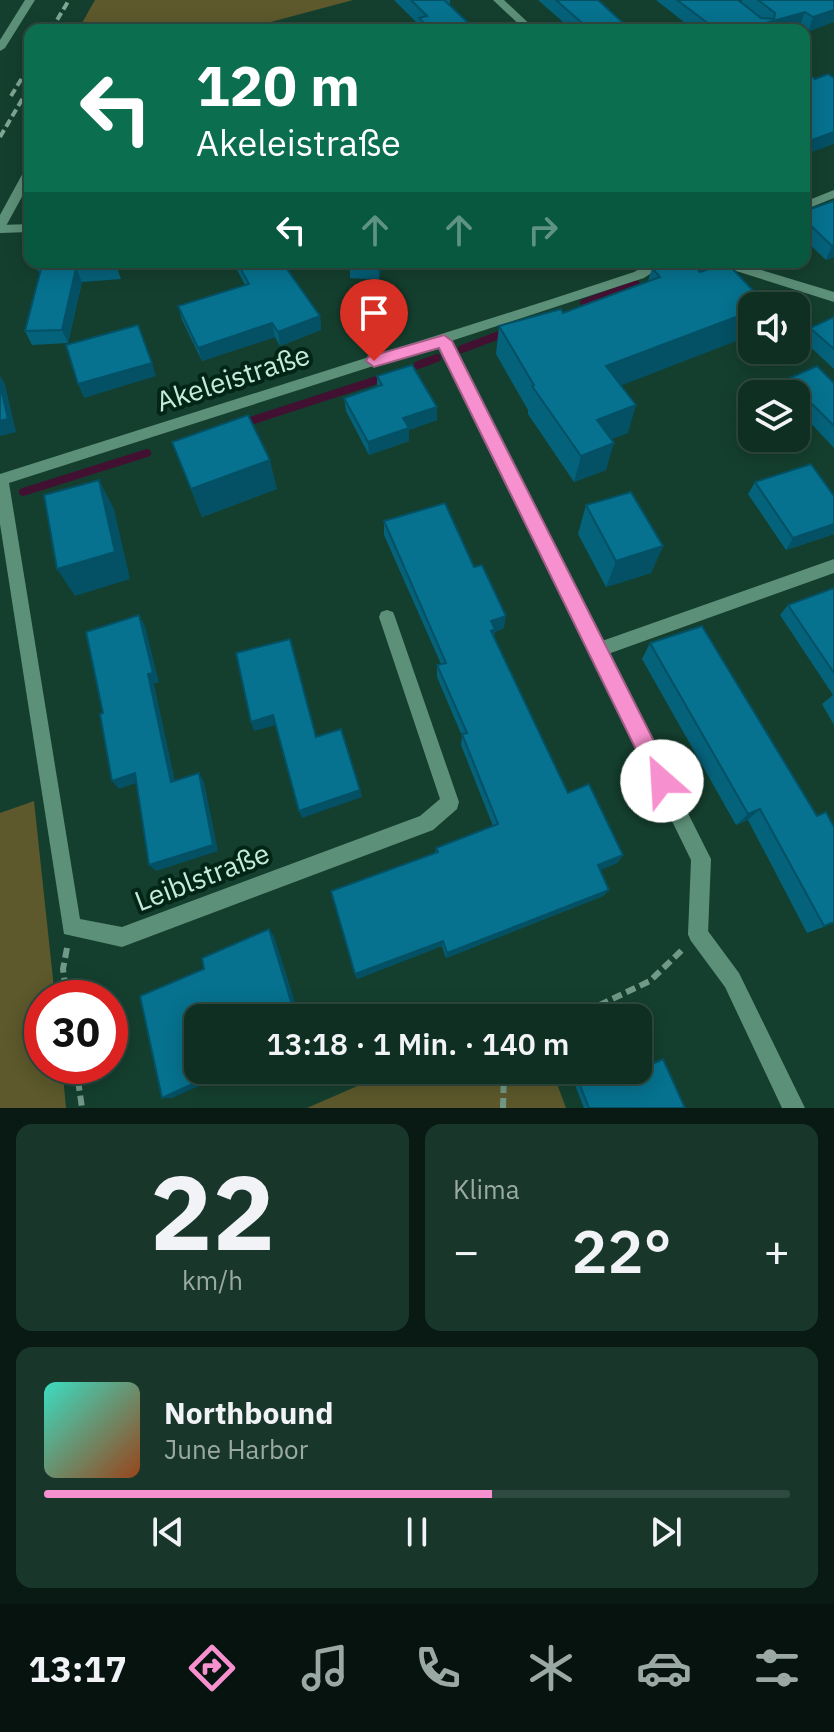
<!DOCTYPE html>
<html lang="de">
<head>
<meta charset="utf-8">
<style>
	:root { --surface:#0f2f22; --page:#18372a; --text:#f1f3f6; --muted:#9ba9a5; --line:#2f4a40; --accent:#f790ce }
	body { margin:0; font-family:"IBM Plex Sans",sans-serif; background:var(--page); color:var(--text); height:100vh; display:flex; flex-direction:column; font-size:30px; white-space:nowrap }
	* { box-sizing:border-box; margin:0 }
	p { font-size:26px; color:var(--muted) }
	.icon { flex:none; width:44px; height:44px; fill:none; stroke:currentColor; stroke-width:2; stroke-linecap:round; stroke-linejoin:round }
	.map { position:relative; height:1108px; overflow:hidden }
	.details { display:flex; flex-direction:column; gap:16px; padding:16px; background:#081a13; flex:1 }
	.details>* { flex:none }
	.hud { position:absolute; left:24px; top:24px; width:786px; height:244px; border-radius:16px; box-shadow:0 4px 20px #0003,0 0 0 2px var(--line); background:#0b6e4f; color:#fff; overflow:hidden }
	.tools { position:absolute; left:738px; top:292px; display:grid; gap:16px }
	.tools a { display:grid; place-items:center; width:72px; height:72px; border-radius:16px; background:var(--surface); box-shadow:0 4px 20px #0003,0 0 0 2px var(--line); font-size:40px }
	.speed { position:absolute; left:24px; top:980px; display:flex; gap:16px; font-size:40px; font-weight:700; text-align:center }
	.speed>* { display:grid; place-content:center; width:104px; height:104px; border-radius:50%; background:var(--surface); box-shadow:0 4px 20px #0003,0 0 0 2px var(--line); line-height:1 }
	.speed .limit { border:12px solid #d22; background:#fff; color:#111 }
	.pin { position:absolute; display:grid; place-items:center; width:68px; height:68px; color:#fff; margin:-82px -34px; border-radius:50% 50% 50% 0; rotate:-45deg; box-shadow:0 0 8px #0007 }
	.pin .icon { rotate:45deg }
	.me { position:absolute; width:88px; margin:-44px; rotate:334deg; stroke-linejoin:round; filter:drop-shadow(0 0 6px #0008) }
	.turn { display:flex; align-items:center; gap:28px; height:168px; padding:0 40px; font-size:36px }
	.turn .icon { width:104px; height:104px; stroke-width:2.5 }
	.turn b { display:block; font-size:56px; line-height:68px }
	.lanes { display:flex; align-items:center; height:76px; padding:0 40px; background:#0003; justify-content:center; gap:40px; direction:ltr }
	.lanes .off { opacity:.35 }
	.big { font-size:60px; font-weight:600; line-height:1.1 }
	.details .card { flex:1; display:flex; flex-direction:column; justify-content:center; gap:12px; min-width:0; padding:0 28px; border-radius:16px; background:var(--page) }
	.details .dial { align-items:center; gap:0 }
	.dial b { font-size:104px; line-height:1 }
	.song { display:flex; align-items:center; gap:24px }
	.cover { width:96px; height:96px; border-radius:12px; background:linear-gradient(135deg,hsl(170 70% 55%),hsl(20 70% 35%)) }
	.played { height:8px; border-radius:4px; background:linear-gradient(90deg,var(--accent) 60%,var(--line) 60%) }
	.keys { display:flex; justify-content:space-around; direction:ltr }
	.heat { display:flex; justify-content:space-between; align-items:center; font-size:44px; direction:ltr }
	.details .tiles { flex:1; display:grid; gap:16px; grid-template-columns:1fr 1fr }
	.card:last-child { grid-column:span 2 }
	.trip { position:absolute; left:184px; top:1004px; width:468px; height:80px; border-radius:16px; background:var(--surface); box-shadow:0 4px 20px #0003,0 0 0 2px var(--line); font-weight:600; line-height:80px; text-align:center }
	.tab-bar { display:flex; height:128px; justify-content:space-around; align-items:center; background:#06130e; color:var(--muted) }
	.tab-bar .icon { width:56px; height:56px }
	.tab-bar .on { color:var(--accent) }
	.tab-bar b { font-size:36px; color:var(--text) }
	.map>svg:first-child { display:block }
</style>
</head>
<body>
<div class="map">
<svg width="834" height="1108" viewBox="0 0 834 1108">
	<rect width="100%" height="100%" fill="#143f2e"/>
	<g fill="#5d592c">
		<polygon points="95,0 353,0 241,30 78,30"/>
		<polygon points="34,801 55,998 42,998 42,1066 62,1066 66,1108 0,1108 0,813"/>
		<polygon points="394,1070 552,1070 566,1108 307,1108"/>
	</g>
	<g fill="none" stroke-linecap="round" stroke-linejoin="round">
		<g stroke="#421031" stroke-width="8">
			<polyline points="584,303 636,284"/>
			<polyline points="462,349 507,332"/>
			<polyline points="418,365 437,358"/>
			<polyline points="241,424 386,377"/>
			<polyline points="23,492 147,453"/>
		</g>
		<g stroke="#719987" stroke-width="6" stroke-dasharray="10 5" stroke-linecap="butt">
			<polyline points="67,948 63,969 67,998"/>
			<polyline points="572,1018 650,981 682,950"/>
			<polyline points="76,1066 82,1108"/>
			<polyline points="503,1108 504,1070"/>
		</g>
		<g fill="#5d9079" fill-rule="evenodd">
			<polygon points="30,167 30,182 6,226 0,230 0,215 24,171"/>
			<polygon points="698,924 705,927 739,973 805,1108 782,1108 725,987 691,941 688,934 691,927"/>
		</g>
		<g fill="#5d9079" fill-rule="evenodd">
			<polygon points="25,0 35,0 5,48 0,51 0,40"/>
			<polygon points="493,0 504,0 536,30 525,30"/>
			<polygon points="834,190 834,198 804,210 804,202"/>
			<polygon points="30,224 30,232 0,233 0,225"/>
			<polygon points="652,262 668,262 644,278 451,341 602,641 834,559 834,573 608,654 711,859 708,934 705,941 698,944 691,941 688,934 691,860 439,345 9,483 80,919 122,927 420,816 440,799 379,617 381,612 387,610 393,612 395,617 459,802 457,809 433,830 122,947 64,934 0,524 0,474 555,298 634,272"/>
			<polygon points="715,262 735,262 834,292 834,302 717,265"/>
		</g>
		<g stroke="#7fa794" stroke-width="4" stroke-dasharray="8 4" stroke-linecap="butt">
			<polyline points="51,30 69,0"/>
			<polyline points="11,96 30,65"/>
			<polyline points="0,137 30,86"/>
		</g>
	</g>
	<g fill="#05627b">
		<polygon points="394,0 450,0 450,6 476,30 419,30 419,25"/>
		<polygon points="538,0 598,0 631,30 572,30"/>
		<polygon points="656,0 738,0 741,3 742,0 834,0 808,32 800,26 786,30 694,30"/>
		<polygon points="834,201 834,257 826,260 804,239 804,211"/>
		<polygon points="115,262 121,279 82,282 68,343 32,345 25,331 40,274 37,269"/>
		<polygon points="233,262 282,262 320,316 321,330 280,346 275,337 202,361 182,320 178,306 245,285"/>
		<polygon points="350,262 382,262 379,280 350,278"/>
		<polygon points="433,262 482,262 481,266"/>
		<polygon points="652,268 700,272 767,305 752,306 701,354 621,385 628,433 611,439 606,470 574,482 528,414 528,410 496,354 499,326 563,313 648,281"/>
		<polygon points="834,317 834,369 804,341 810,328"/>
		<polygon points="377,376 437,407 437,420 409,430 409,441 369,455 346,411 344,398 377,387"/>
		<polygon points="834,383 834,448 805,417 796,421 796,394 771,394 776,384"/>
		<polygon points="172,442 277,489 202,517"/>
		<polygon points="755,482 834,496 834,534 786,550 748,494"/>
		<polygon points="586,505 663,546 651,573 606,587 578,534"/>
		<polygon points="384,521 474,567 504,628 495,632 494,636 568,793 623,855 617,863 600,870 609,890 603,896 446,958 442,946 357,979 355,974 435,853 436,848 493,826 461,745 462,736 437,677 437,665 441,664 384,535"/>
		<polygon points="834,588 834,725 822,704 833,695 780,615 788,605"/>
		<polygon points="650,643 817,816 834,827 834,923 807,933 748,820 736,825 642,659"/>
		<polygon points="663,1059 685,1108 584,1108 569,1070 629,1070 630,1073 656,1061"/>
	</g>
	<g fill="#045064">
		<polygon points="834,10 834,22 808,32 813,17"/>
		<polygon points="805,12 800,26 786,30 741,30"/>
		<polygon points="834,132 834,144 804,155 804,143"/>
		<polygon points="834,245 834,257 826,260 832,246"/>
		<polygon points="379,262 382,262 379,280 378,265"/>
		<polygon points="76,268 82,282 68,343 62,330"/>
		<polygon points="752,311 752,335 599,394 606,366"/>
		<polygon points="320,316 321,330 280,346 278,332"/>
		<polygon points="272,323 275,337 202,361 198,348"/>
		<polygon points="152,363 156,376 84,398 78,384"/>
		<polygon points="0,376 5,384 16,432 0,436"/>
		<polygon points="812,404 805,417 796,421 796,418 801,409"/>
		<polygon points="636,405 628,433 590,447 597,420"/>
		<polygon points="437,407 437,420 409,430 409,441 369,455 368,442 403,418"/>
		<polygon points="614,443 606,470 574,482 581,456"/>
		<polygon points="270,460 277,489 202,517 191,489"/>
		<polygon points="99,480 114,509 130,579 75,596 57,569"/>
		<polygon points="834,524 834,534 786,550 793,538"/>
		<polygon points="663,546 651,573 606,587 616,561"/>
		<polygon points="139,615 145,626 159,682 154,684 177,790 171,782 148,674"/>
		<polygon points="506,616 504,628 495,632 493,642 491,621"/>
		<polygon points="273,715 276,725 254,731 251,722"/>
		<polygon points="135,773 142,781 119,789 112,781"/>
		<polygon points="199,773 204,782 218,851 156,871 149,865"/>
		<polygon points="360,790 362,797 302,818 299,811"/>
		<polygon points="760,809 748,820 736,825 748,814"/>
		<polygon points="623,855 617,863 593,873 598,865"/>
		<polygon points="609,890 603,896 446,958 447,953"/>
		<polygon points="269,929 274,936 300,1018 296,1018"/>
		<polygon points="443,941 442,946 357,979 355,974"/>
		<polygon points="223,1070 234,1070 172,1098 162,1098"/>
	</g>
	<g fill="#06728f" stroke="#045064" stroke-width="2">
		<polygon points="411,0 444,0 476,30 431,30 419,18 427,16"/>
		<polygon points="556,0 598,0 631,30 590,30"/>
		<polygon points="677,0 738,0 761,18 774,19 775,13 758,0 834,0 834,10 813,17 805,12 741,30 717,30"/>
		<polygon points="804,70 815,79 828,74 834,78 834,132 804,143 804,107 807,106 804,104"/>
		<polygon points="834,201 834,245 832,246 804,219 804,211"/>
		<polygon points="39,262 115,262 116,265 76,268 62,330 25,331 41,269 37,269"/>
		<polygon points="237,262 282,262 320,316 278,332 272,323 198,348 178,306 249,284"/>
		<polygon points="350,262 379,262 378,265 349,263"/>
		<polygon points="668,262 691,262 700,272 727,263 767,305 752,306 752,311 606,366 636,405 597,420 614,443 581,456 532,386 534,385 499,326 561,309 563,313 660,277 652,268"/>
		<polygon points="834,317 834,349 810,328"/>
		<polygon points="138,325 152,363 78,384 66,345"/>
		<polygon points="412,365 437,407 403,418 409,428 368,442 344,398 382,385 377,376"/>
		<polygon points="817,366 834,383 834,426 812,404 801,409 796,404 796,394 786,394 776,384"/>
		<polygon points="0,384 8,419 0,421"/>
		<polygon points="248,415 270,460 191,489 172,442"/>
		<polygon points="811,464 834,496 834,524 793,538 755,482"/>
		<polygon points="99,480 115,552 57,569 44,495"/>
		<polygon points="631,492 663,546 616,561 586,505"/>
		<polygon points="445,503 474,567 482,565 506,616 491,621 495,629 491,631 568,793 589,784 623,855 598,865 609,890 447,953 443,941 355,974 331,891 438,852 436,848 498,824 462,734 467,733 437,665 446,663 384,521"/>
		<polygon points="834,588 834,673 788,605"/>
		<polygon points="139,615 153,673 148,674 171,782 199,773 213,845 149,865 135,773 112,781 100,714 103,713 86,632"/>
		<polygon points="702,626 817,816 826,812 834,827 834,922 824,926 760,809 748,814 650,643"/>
		<polygon points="290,639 316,737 341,729 360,790 299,811 273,715 251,722 236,653"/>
		<polygon points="269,929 296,1018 198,1018 198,1070 223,1070 162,1098 140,996 204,969 202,958"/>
		<polygon points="663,1059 685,1108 589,1108 574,1070 629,1070 630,1074"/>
	</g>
	<polygon fill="#f790ce" stroke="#a15e86" stroke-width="2" points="444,335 452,341 670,773 673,781 670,788 662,791 655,788 439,348 374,367 366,361 368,357"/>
	<g text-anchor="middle" stroke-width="8" stroke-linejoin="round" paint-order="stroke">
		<g font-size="28" fill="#c6ecd9" stroke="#022518">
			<text transform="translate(233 378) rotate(-18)" y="10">Akeleistraße</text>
			<text transform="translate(202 877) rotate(-21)" y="10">Leiblstraße</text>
		</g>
	</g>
</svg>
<div class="tools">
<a><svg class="icon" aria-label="sound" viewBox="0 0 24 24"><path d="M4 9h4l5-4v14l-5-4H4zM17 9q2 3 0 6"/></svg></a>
<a><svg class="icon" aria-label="layers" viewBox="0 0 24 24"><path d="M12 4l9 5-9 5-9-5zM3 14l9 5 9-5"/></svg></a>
</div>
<div class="speed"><div class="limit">30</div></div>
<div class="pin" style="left:374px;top:361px;background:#d93025"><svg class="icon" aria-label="arrive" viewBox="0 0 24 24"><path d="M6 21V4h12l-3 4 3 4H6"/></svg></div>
<svg class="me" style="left:662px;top:781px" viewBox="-20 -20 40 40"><circle r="19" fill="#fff"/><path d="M0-13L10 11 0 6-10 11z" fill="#f790ce"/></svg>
<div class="trip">13:18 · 1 Min. · 140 m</div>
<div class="hud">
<div class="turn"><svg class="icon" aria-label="left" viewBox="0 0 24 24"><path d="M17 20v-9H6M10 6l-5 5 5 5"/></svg><div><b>120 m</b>Akeleistraße</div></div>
<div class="lanes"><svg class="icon" aria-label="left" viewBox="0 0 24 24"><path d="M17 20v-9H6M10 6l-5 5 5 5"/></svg><svg class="icon off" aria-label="ahead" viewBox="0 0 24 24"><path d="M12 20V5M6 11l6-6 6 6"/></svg><svg class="icon off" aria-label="ahead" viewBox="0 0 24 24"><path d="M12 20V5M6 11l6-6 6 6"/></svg><svg class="icon off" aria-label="right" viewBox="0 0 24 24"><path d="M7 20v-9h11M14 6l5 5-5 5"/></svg></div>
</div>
</div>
<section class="details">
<div class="tiles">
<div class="card dial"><b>22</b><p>km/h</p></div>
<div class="card"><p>Klima</p>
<div class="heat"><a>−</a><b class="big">22°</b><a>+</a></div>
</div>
<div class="card">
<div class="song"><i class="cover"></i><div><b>Northbound</b><p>June Harbor</p></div></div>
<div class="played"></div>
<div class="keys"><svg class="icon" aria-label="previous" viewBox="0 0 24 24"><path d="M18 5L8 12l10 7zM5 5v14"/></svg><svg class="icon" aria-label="pause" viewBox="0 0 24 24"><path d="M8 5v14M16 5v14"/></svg><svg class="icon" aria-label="next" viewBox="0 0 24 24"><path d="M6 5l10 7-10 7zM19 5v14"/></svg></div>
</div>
</div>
</section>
<nav class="tab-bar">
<b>13:17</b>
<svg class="icon on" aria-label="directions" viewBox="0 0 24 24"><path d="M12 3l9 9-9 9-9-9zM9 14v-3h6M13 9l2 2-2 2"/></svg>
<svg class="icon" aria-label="music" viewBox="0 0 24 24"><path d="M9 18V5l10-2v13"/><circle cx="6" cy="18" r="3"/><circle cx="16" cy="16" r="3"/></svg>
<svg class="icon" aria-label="phone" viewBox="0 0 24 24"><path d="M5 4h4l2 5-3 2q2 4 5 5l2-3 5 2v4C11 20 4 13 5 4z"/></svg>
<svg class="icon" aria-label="climate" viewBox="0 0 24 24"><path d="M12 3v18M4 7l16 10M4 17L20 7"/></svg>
<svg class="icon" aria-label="car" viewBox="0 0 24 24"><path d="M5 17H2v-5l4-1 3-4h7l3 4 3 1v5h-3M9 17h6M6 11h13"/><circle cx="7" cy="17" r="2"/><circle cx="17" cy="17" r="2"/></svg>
<svg class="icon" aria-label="filters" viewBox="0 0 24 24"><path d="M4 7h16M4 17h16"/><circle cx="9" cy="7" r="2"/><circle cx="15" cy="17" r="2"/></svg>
</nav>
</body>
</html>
